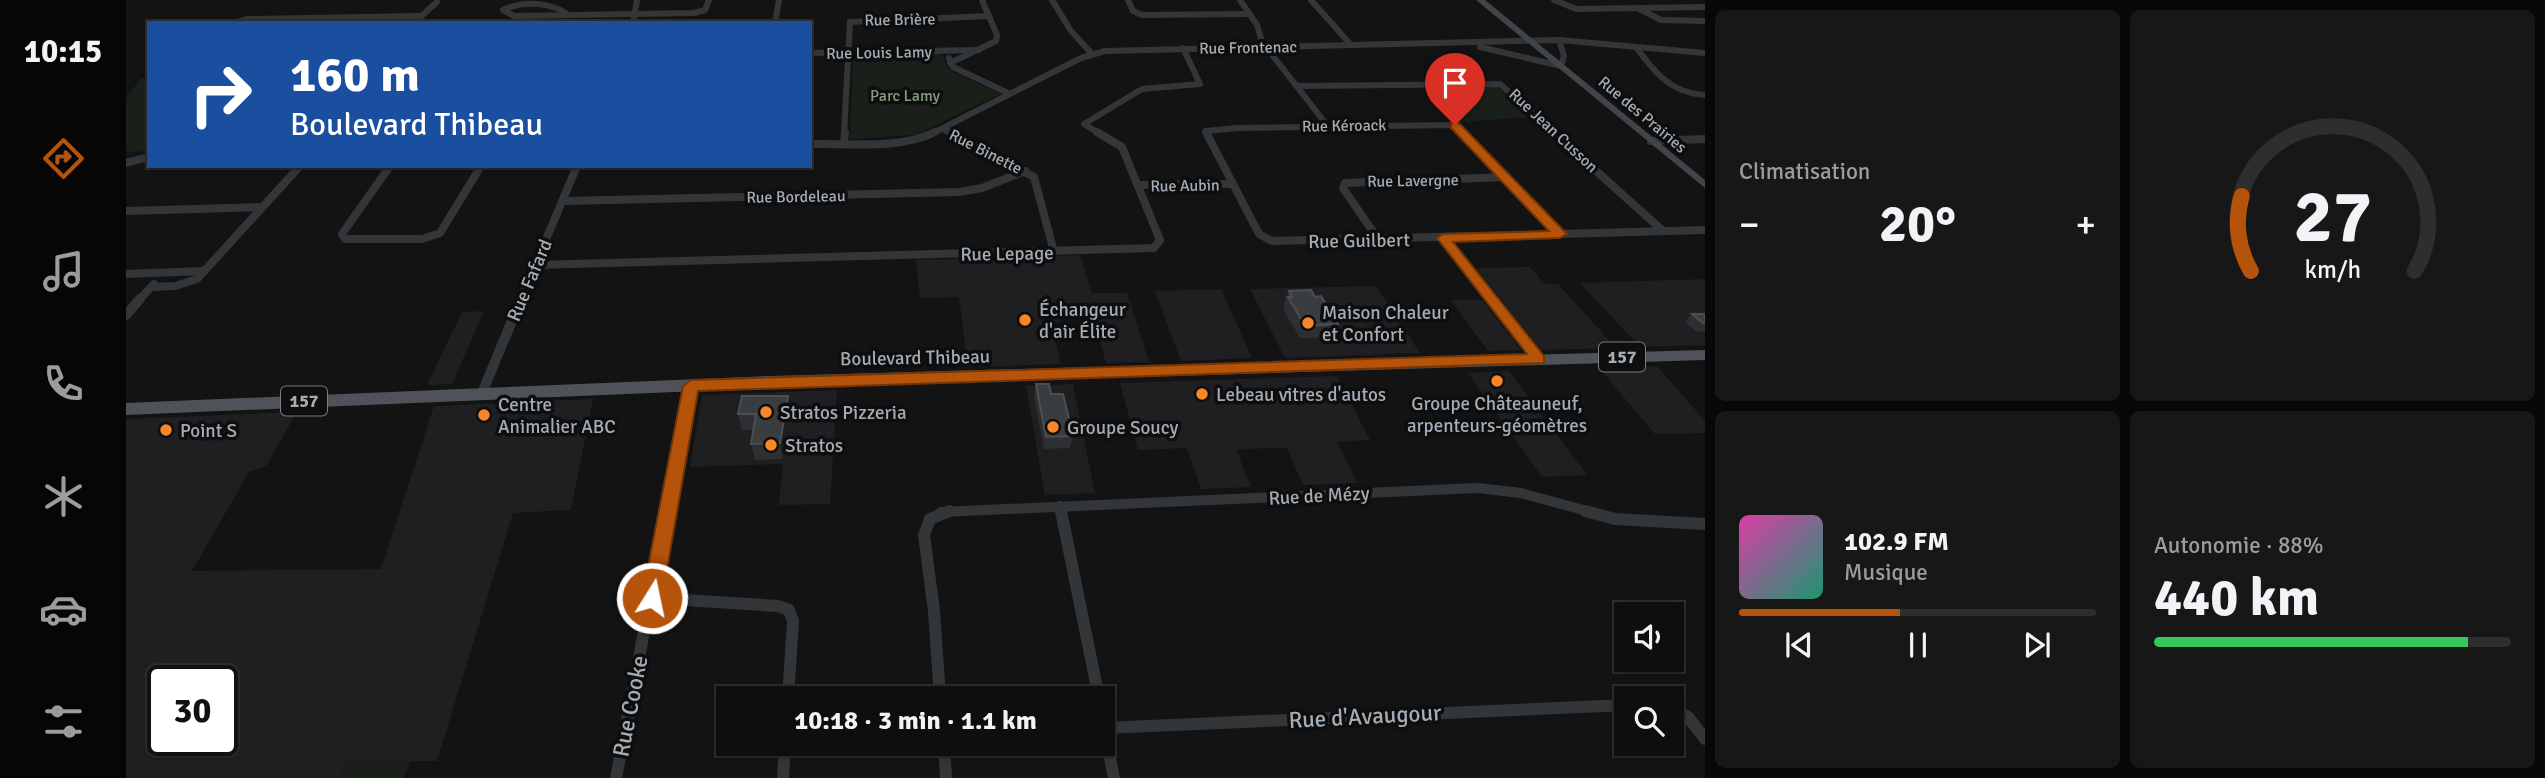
<!DOCTYPE html>
<html lang="fr">
<head>
<meta charset="utf-8">
<style>
	:root { --surface:#0e0e0f; --page:#171718; --text:#f1f3f6; --muted:#9b9c9e; --line:#2e2e2f; --accent:#b45309 }
	body { margin:0; font-family:Signika,sans-serif; background:var(--page); color:var(--text); height:100vh; display:flex; flex-direction:column; font-size:26px; white-space:nowrap }
	* { box-sizing:border-box; margin:0 }
	p { font-size:23px; color:var(--muted) }
	.icon { flex:none; width:38px; height:38px; fill:none; stroke:currentColor; stroke-width:2; stroke-linecap:round; stroke-linejoin:round }
	.map { position:relative; flex:1; overflow:hidden }
	.panel { display:flex; flex-direction:column; gap:10px; padding:10px; background:#080808; width:840px }
	.panel>* { flex:none }
	.top-card { position:absolute; left:21px; top:21px; width:665px; height:147px; border-radius:0px; box-shadow:0 2px 5px #0004,0 0 0 2px var(--line); background:#1a4fa0; color:#fff; overflow:hidden }
	.buttons { position:absolute; left:1488px; top:602px; display:grid; gap:14px }
	.buttons a { display:grid; place-items:center; width:70px; height:70px; border-radius:0px; background:var(--surface); box-shadow:0 2px 5px #0004,0 0 0 2px var(--line); font-size:35px }
	.speed { position:absolute; left:21px; top:665px; display:flex; gap:14px; font-size:35px; font-weight:700; text-align:center }
	.speed>* { display:grid; place-content:center; width:91px; height:91px; border-radius:50%; background:var(--surface); box-shadow:0 2px 5px #0004,0 0 0 2px var(--line); line-height:1 }
	.speed .limit { border:4px solid #111; border-radius:10px; background:#fff; color:#111 }
	.pin { position:absolute; display:grid; place-items:center; width:60px; height:60px; color:#fff; margin:-72px -30px; border-radius:50% 50% 50% 0; rotate:-45deg; box-shadow:0 0 7px #0007 }
	.pin .icon { rotate:45deg }
	.me { position:absolute; width:77px; margin:-38px; rotate:10deg; stroke-linejoin:round; filter:drop-shadow(0 0 5px #0008) }
	.turn { display:flex; align-items:center; gap:24px; height:147px; padding:0 28px; font-size:32px }
	.turn .icon { width:91px; height:91px; stroke-width:2.5 }
	.turn b { display:block; font-size:49px; line-height:60px }
	.big { font-size:52px; font-weight:700; line-height:1.1 }
	.panel .tile { flex:1; display:flex; flex-direction:column; justify-content:center; gap:10px; min-width:0; padding:0 24px; border-radius:10px; background:var(--page) }
	.panel .dial { align-items:center; gap:0 }
	.dial svg { height:182px; overflow:visible; fill:none; stroke:var(--line); stroke-width:7; stroke-linecap:round; text-anchor:middle }
	.dial text { fill:var(--text); stroke:none }
	.song { display:flex; align-items:center; gap:21px }
	.cover { width:84px; height:84px; border-radius:10px; background:linear-gradient(135deg,hsl(320 70% 55%),hsl(160 70% 35%)) }
	.played { height:7px; border-radius:4px; background:linear-gradient(90deg,var(--accent) 45%,var(--line) 45%) }
	.keys { display:flex; justify-content:space-around; direction:ltr }
	.heat { display:flex; justify-content:space-between; align-items:center; font-size:38px; direction:ltr }
	.charge { height:10px; border-radius:5px; background:linear-gradient(90deg,#34c759 88%,var(--line) 0) }
	.panel .tiles { flex:1; display:grid; gap:10px; grid-template-columns:repeat(2,1fr) }
	.trip { position:absolute; left:590px; top:686px; width:399px; height:70px; border-radius:0px; background:var(--surface); box-shadow:0 2px 5px #0004,0 0 0 2px var(--line); font-weight:700; line-height:70px; text-align:center }
	main { display:flex; flex:1; min-height:0 }
	.dock { display:flex; flex-direction:column; width:126px; justify-content:space-around; align-items:center; background:#060606; color:var(--muted) }
	.dock .icon { width:49px; height:49px }
	.dock .current { color:var(--accent) }
	.dock b { font-size:32px; color:var(--text) }
	.map>svg:first-child { display:block }
</style>
</head>
<body>
<main>
<nav class="dock">
<b>10:15</b>
<svg class="icon current" aria-label="directions" viewBox="0 0 24 24"><path d="M12 3l9 9-9 9-9-9zM9 14v-3h6M13 9l2 2-2 2"/></svg>
<svg class="icon" aria-label="music" viewBox="0 0 24 24"><path d="M9 18V5l10-2v13"/><circle cx="6" cy="18" r="3"/><circle cx="16" cy="16" r="3"/></svg>
<svg class="icon" aria-label="phone" viewBox="0 0 24 24"><path d="M5 4h4l2 5-3 2q2 4 5 5l2-3 5 2v4C11 20 4 13 5 4z"/></svg>
<svg class="icon" aria-label="climate" viewBox="0 0 24 24"><path d="M12 3v18M4 7l16 10M4 17L20 7"/></svg>
<svg class="icon" aria-label="car" viewBox="0 0 24 24"><path d="M5 17H2v-5l4-1 3-4h7l3 4 3 1v5h-3M9 17h6M6 11h13"/><circle cx="7" cy="17" r="2"/><circle cx="17" cy="17" r="2"/></svg>
<svg class="icon" aria-label="filters" viewBox="0 0 24 24"><path d="M4 7h16M4 17h16"/><circle cx="9" cy="7" r="2"/><circle cx="15" cy="17" r="2"/></svg>
</nav>
<div class="map">
<svg width="1579" height="778" viewBox="0 0 1579 778">
	<rect width="100%" height="100%" fill="#131314"/>
	<g fill="#1f1f21" fill-rule="evenodd">
		<polygon points="954,255 966,293 1001,293 1023,362 980,363 967,317 933,317 934,322 925,323 935,364 842,367 833,297 794,298 790,260"/>
		<polygon points="1404,267 1419,284 1432,284 1490,348 1415,350 1350,268"/>
		<polygon points="1579,279 1579,345 1514,347 1454,283"/>
		<polygon points="1250,286 1294,353 1159,358 1124,289"/>
		<polygon points="1095,289 1126,358 1055,361 1029,291"/>
		<polygon points="1325,300 1356,300 1395,350 1362,351"/>
		<polygon points="358,311 326,384 301,385 336,312"/>
		<polygon points="1531,366 1579,421 1579,433 1529,434 1473,368"/>
		<polygon points="1383,371 1461,475 1416,477 1342,373"/>
		<polygon points="1211,376 1244,440 1211,442 1231,483 1177,485 1161,448 1110,449 1125,487 1075,489 1061,448 1012,450 994,383"/>
		<polygon points="947,384 969,493 919,495 900,386"/>
		<polygon points="711,390 704,504 653,505 657,464 564,467 576,395"/>
		<path d="M467,399l-22,111 -58,3 -76,248 -91,1 -6,16h-214v-359l171,-7 -31,54 -17,6 -57,99 189,-2 53,-163zM37,681h59v59h-59z"/>
	</g>
	<g fill="#191f19">
		<polygon points="815,53 822,69 874,94 789,135 724,139 727,55"/>
		<polygon points="15,78 23,78 23,151 3,152 0,151 0,98"/>
		<polygon points="1370,86 1401,114 1409,113 1402,114 1405,117 1335,122 1305,87"/>
		<polygon points="284,761 278,778 214,778 220,762"/>
	</g>
	<g fill="none" stroke-linecap="round" stroke-linejoin="round">
		<g stroke="#333639" stroke-width="6">
			<polyline points="926,0 945,31 966,54"/>
			<polyline points="1002,0 1007,11 1016,15 1124,14"/>
			<polyline points="1114,0 1131,25 1136,42 1201,125"/>
			<polyline points="1185,0 1225,45"/>
			<polyline points="1428,0 1450,9 1579,7"/>
			<polyline points="1511,8 1535,20 1579,21"/>
			<path d="M443,15c-19,-13 -45,-15 -66,-5l11,6 180,-3 11,-3 4,-10"/>
			<polyline points="291,20 311,2"/>
			<polyline points="108,23 122,19 294,16"/>
			<polyline points="507,23 511,0"/>
			<polyline points="649,23 653,0"/>
			<polyline points="1354,47 1435,66 1438,56 1433,40"/>
			<path d="M1510,47c19,26 35,46 69,48"/>
			<polyline points="684,53 853,50"/>
			<polyline points="823,58 827,67 884,94"/>
			<polyline points="824,63 870,41 871,35 856,0"/>
			<polyline points="1171,86 1374,84 1429,134"/>
			<polyline points="817,129 826,134"/>
			<polyline points="718,134 724,22 863,16"/>
			<polyline points="805,134 955,58 979,51 1433,40 1579,53"/>
			<polyline points="974,134 958,124 1016,89 1074,84 1057,48"/>
			<polyline points="1081,134 1080,131 1111,128 1328,125 1336,134"/>
		</g>
		<g stroke="#333639" stroke-width="8">
			<polyline points="823,132 908,177 928,252"/>
			<polyline points="1080,132 1133,234 1146,241 1434,234"/>
			<polyline points="1335,132 1434,234"/>
			<polyline points="1427,132 1537,231"/>
			<polyline points="1525,141 1579,139"/>
			<polyline points="718,143 719,132"/>
			<path d="M684,144c39,-1 89,6 125,-12"/>
			<polyline points="0,163 23,157"/>
			<polyline points="264,166 216,234 219,239 296,239 314,233 355,166"/>
			<polyline points="1013,185 1105,184"/>
			<polyline points="437,201 833,192 856,188 899,171"/>
			<polyline points="0,211 136,207"/>
			<polyline points="1434,234 1579,230"/>
			<polyline points="1317,238 1367,301"/>
			<polyline points="1252,239 1217,188 1219,183 1381,177"/>
			<polyline points="408,265 1028,248 1034,240 996,147 971,132"/>
			<polyline points="0,274 78,271"/>
			<polyline points="25,287 49,286 71,279 174,166"/>
			<polyline points="12,301 28,284"/>
			<polyline points="394,301 451,166"/>
		</g>
		<g stroke="#333639" stroke-width="10">
			<polyline points="1365,299 1413,360"/>
			<polyline points="0,315 14,299"/>
			<polyline points="356,393 395,299"/>
			<polyline points="934,506 935,512"/>
			<polyline points="541,512 565,386"/>
			<polyline points="815,512 1352,488 1395,493 1465,512"/>
		</g>
		<g stroke="#333639" stroke-width="12">
			<polyline points="935,511 973,698"/>
			<polyline points="1459,511 1489,519 1579,524"/>
			<polyline points="526,598 652,606 663,610 667,621 662,698"/>
			<polyline points="814,698 808,611 798,535 804,519 824,511"/>
			<polyline points="1545,707 1562,717 1579,739"/>
			<polyline points="976,718 988,778"/>
			<polyline points="979,728 1500,705"/>
			<polyline points="818,744 820,778"/>
			<polyline points="490,778 541,511"/>
			<polyline points="657,778 659,744"/>
		</g>
		<polygon fill="#41454a" fill-rule="evenodd" points="1350,0 1359,0 1579,180 1579,188"/>
		<polygon fill="#4f5359" fill-rule="evenodd" points="1579,350 1579,360 644,388 0,415 0,403 644,376"/>
	</g>
	<g fill="#2e2f32">
		<polygon points="1163,291 1189,297 1212,324 1206,337 1174,338 1157,309 1159,305 1158,303"/>
		<polygon points="1566,314 1579,314 1579,332 1570,331 1559,322"/>
		<polygon points="910,384 925,394 947,436 944,448 918,449 908,396"/>
		<polygon points="662,396 664,412 657,459 629,460 625,444 628,430 616,430 612,414"/>
	</g>
	<polygon fill="#1e1e20" points="662,396 664,412 657,459 654,443"/>
	<g fill="#3a3d40" stroke="#4b4e52" stroke-width="2">
		<polygon points="1185,290 1189,297 1195,296 1212,324 1179,326 1162,297 1166,297 1163,291"/>
		<polygon points="1566,314 1579,314 1579,323 1577,323"/>
		<polygon points="910,384 923,384 925,394 937,394 947,436 920,437"/>
		<polygon points="616,396 662,396 654,443 625,444 630,414 612,414"/>
	</g>
	<polygon fill="#b45309" stroke="#753606" stroke-width="2" points="1325,123 1333,123 1441,234 1434,238 1327,242 1418,356 1418,363 572,391 536,598 533,604 526,607 519,604 516,598 557,386 565,380 1401,354 1311,238 1317,234 1423,231 1325,128"/>
	<g fill="#f98526" stroke="#0e0e0f" stroke-width="2.5">
		<circle cx="899" cy="320" r="7"/>
		<circle cx="1182" cy="323" r="7"/>
		<circle cx="1371" cy="381" r="7"/>
		<circle cx="1076" cy="394" r="7"/>
		<circle cx="640" cy="412" r="7"/>
		<circle cx="358" cy="415" r="7"/>
		<circle cx="927" cy="427" r="7"/>
		<circle cx="40" cy="430" r="7"/>
		<circle cx="645" cy="445" r="7"/>
	</g>
	<g text-anchor="middle" stroke-width="7" stroke-linejoin="round" paint-order="stroke">
		<g font-size="16" fill="#a3adb5" stroke="#0e0e0f">
			<text transform="translate(774 19) rotate(-1)" y="6">Rue Brière</text>
			<text transform="translate(1122 47) rotate(-1)" y="6">Rue Frontenac</text>
			<text transform="translate(753 52) rotate(-1)" y="6">Rue Louis Lamy</text>
			<text transform="translate(1517 114) rotate(40)" y="6">Rue des Prairies</text>
			<text transform="translate(1218 125) rotate(-1)" y="6">Rue Kéroack</text>
			<text transform="translate(1428 130) rotate(43)" y="6">Rue Jean Cusson</text>
			<text transform="translate(860 151) rotate(27)" y="6">Rue Binette</text>
			<text transform="translate(1287 180) rotate(-1)" y="6">Rue Lavergne</text>
			<text transform="translate(1059 185) rotate(-1)" y="6">Rue Aubin</text>
			<text transform="translate(670 196) rotate(-1)" y="6">Rue Bordeleau</text>
		</g>
		<g font-size="16" fill="#80a179" stroke="#0e0e0f">
			<text x="779" y="101">Parc Lamy</text>
		</g>
		<g fill="#0e0e0f" stroke="#767d83" stroke-width="2">
			<rect x="1473" y="342.5" width="46" height="29" rx="5"/>
			<rect x="155" y="386.5" width="46" height="29" rx="5"/>
		</g>
		<g font-size="18" font-weight="bold" fill="#a3adb5">
			<text x="1496" y="363">157</text>
			<text x="178" y="407">157</text>
		</g>
		<g font-size="19" fill="#a3adb5" stroke="#0e0e0f">
			<text transform="translate(1233 240) rotate(-1)" y="7">Rue Guilbert</text>
			<text transform="translate(881 253) rotate(-1)" y="7">Rue Lepage</text>
			<text transform="translate(403 280) rotate(-67)" y="7">Rue Fafard</text>
			<text transform="translate(789 357) rotate(-1)" y="7">Boulevard Thibeau</text>
			<text transform="translate(1193 495) rotate(-3)" y="7">Rue de Mézy</text>
		</g>
		<g font-size="19" fill="#a3adb5" stroke="#0e0e0f" text-anchor="start">
			<text x="913" y="316">Échangeur<tspan x="913" dy="22">d'air Élite</tspan></text>
			<text x="1196" y="319">Maison Chaleur<tspan x="1196" dy="22">et Confort</tspan></text>
			<text x="1090" y="401">Lebeau vitres d'autos</text>
			<text x="1371" y="410" text-anchor="middle">Groupe Châteauneuf,<tspan x="1371" dy="22">arpenteurs-géomètres</tspan></text>
			<text x="372" y="411">Centre<tspan x="372" dy="22">Animalier ABC</tspan></text>
			<text x="654" y="419">Stratos Pizzeria</text>
			<text x="941" y="434">Groupe Soucy</text>
			<text x="54" y="437">Point S</text>
			<text x="659" y="452">Stratos</text>
		</g>
		<g font-size="23" fill="#a3adb5" stroke="#0e0e0f">
			<text transform="translate(504 706) rotate(-79)" y="8">Rue Cooke</text>
			<text transform="translate(1239 716) rotate(-3)" y="8">Rue d'Avaugour</text>
		</g>
	</g>
</svg>
<div class="buttons">
<a><svg class="icon" aria-label="sound" viewBox="0 0 24 24"><path d="M4 9h4l5-4v14l-5-4H4zM17 9q2 3 0 6"/></svg></a>
<a><svg class="icon" aria-label="search" viewBox="0 0 24 24"><circle cx="10" cy="10" r="6"/><path d="M15 15l6 6"/></svg></a>
</div>
<div class="speed"><div class="limit">30</div></div>
<div class="pin" style="left:1329px;top:125px;background:#d93025"><svg class="icon" aria-label="arrive" viewBox="0 0 24 24"><path d="M6 21V4h12l-3 4 3 4H6"/></svg></div>
<svg class="me" style="left:526px;top:598px" viewBox="-20 -20 40 40"><circle r="17" fill="#b45309" stroke="#fff" stroke-width="3"/><path d="M0-11L8 9 0 5-8 9z" fill="#fff"/></svg>
<div class="trip">10:18 · 3 min · 1.1 km</div>
<div class="top-card">
<div class="turn"><svg class="icon" aria-label="right" viewBox="0 0 24 24"><path d="M7 20v-9h11M14 6l5 5-5 5"/></svg><div><b>160 m</b>Boulevard Thibeau</div></div>
</div>
</div>
<section class="panel">
<div class="tiles">
<div class="tile"><p>Climatisation</p>
<div class="heat"><a>−</a><b class="big">20°</b><a>+</a></div>
</div>
<div class="tile dial"><svg viewBox="0 0 100 80">
<path d="M14 69A42 42 0 1 1 86 69"/>
<path d="M14 69A42 42 0 0 1 10 36" stroke="#b45309"/>
<text x="50" y="56" font-size="32" font-weight="700">27</text>
<text x="50" y="72" font-size="11">km/h</text>
</svg></div>
<div class="tile">
<div class="song"><i class="cover"></i><div><b>102.9 FM</b><p>Musique</p></div></div>
<div class="played"></div>
<div class="keys"><svg class="icon" aria-label="previous" viewBox="0 0 24 24"><path d="M18 5L8 12l10 7zM5 5v14"/></svg><svg class="icon" aria-label="pause" viewBox="0 0 24 24"><path d="M8 5v14M16 5v14"/></svg><svg class="icon" aria-label="next" viewBox="0 0 24 24"><path d="M6 5l10 7-10 7zM19 5v14"/></svg></div>
</div>
<div class="tile"><p>Autonomie · 88%</p><b class="big">440 km</b><div class="charge"></div></div>
</div>
</section>
</main>
</body>
</html>
